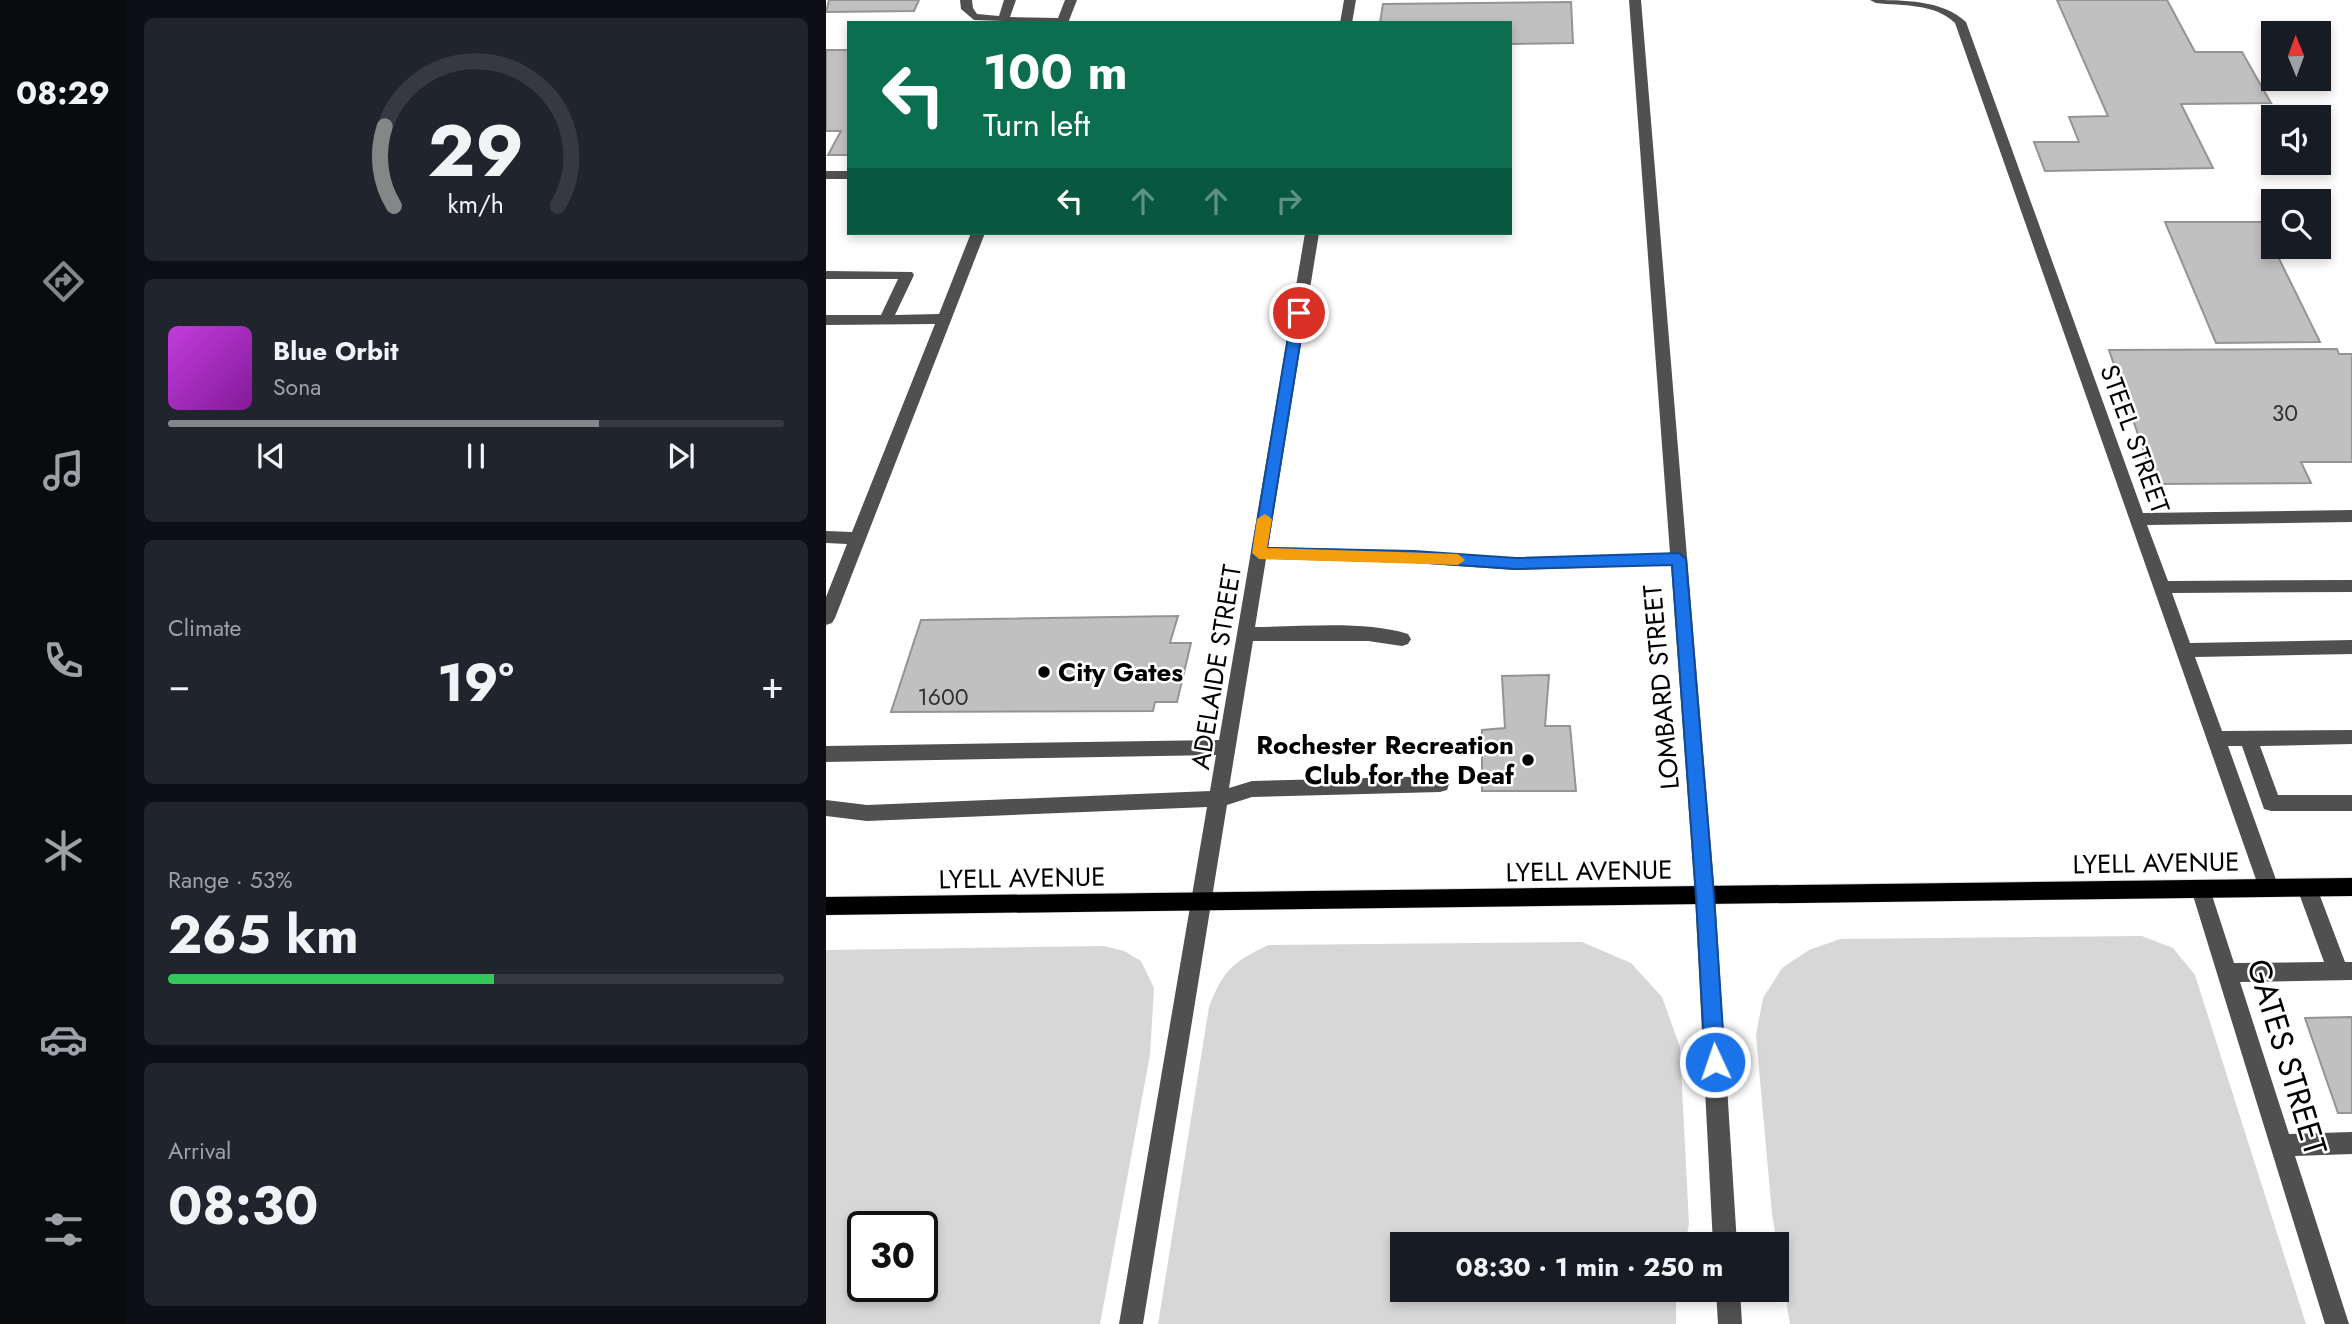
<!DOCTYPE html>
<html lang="en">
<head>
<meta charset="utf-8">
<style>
	:root { --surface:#171b24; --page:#20242c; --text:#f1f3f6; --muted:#9ea1a6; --line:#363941; --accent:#858687 }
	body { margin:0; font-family:Jost,sans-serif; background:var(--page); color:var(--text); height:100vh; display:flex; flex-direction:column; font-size:26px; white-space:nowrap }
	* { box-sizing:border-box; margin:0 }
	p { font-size:23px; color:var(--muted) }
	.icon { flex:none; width:38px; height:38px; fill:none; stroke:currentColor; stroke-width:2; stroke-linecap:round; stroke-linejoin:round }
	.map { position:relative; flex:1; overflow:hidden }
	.details { display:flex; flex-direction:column; gap:18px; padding:18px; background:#0d0f14; width:700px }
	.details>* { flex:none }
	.top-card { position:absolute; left:21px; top:21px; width:665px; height:214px; border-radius:0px; box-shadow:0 4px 10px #0003; background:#0b6e4f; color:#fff; overflow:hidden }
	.needle { width:46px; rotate:359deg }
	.fabs { position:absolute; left:1435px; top:21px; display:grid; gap:14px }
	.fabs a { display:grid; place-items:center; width:70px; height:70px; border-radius:0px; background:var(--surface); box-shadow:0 4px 10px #0003; font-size:35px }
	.speed { position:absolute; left:21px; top:1211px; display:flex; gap:14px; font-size:35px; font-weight:700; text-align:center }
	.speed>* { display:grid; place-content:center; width:91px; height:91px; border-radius:50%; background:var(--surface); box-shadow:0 4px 10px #0003; line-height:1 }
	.speed .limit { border:4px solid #111; border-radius:10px; background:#fff; color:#111 }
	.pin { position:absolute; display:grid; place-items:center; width:60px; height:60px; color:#fff; margin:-30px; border:4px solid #fff; border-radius:50%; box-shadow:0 2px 7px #0007 }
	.me { position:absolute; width:77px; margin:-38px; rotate:357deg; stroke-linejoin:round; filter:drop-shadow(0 0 5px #0008) }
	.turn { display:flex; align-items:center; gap:24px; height:147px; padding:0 21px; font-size:32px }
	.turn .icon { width:91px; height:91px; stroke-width:2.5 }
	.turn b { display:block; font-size:49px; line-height:60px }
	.lanes { display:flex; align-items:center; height:66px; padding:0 21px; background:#0003; justify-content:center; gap:35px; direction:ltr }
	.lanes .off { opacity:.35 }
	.big { font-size:52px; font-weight:700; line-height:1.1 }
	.details .widget { flex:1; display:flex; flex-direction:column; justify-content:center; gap:10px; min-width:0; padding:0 24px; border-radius:10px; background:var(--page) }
	.details .dial { align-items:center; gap:0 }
	.dial svg { height:182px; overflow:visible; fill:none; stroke:var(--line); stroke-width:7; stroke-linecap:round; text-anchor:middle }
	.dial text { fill:var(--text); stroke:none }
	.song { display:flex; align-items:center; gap:21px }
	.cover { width:84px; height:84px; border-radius:10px; background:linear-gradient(135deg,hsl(290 70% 55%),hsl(290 70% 35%)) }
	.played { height:7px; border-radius:4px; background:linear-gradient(90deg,var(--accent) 70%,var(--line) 70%) }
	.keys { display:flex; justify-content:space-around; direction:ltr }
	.heat { display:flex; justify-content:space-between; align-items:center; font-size:38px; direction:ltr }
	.charge { height:10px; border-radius:5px; background:linear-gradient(90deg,#34c759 53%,var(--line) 0) }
	.trip { position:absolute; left:564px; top:1232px; width:399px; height:70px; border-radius:0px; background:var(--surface); box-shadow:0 4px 10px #0003; font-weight:700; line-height:70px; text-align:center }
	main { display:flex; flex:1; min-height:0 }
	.menu { display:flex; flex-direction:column; width:126px; justify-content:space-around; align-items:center; background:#090b0e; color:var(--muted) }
	.menu .icon { width:49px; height:49px }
	.menu .current { color:var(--accent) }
	.menu b { font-size:32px; color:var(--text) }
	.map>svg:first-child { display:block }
</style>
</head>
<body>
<main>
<nav class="menu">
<b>08:29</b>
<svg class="icon current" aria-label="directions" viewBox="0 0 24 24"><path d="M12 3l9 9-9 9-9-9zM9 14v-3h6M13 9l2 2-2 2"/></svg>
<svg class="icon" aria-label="music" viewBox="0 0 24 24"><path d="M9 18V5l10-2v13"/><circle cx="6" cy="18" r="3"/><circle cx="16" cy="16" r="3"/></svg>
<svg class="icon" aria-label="phone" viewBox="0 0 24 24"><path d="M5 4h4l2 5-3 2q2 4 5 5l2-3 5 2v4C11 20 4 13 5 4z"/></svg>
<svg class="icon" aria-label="climate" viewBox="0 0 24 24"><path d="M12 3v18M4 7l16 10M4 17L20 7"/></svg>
<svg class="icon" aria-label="car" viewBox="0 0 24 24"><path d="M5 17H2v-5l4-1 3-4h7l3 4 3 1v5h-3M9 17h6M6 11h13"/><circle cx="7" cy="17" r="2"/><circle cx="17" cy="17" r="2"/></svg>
<svg class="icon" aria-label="filters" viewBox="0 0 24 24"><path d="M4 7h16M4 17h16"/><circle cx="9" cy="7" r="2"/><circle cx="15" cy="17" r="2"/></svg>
</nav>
<section class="details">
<div class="widget dial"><svg viewBox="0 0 100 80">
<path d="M14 69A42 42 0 1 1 86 69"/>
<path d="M14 69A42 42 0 0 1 10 34" stroke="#858687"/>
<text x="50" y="56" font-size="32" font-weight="700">29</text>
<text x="50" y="72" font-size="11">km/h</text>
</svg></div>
<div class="widget">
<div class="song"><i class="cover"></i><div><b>Blue Orbit</b><p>Sona</p></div></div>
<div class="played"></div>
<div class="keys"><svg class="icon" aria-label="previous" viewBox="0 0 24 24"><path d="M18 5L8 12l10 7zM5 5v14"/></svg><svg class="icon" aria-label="pause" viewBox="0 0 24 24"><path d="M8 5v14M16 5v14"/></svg><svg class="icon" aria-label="next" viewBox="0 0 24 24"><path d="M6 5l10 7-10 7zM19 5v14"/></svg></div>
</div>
<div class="widget"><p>Climate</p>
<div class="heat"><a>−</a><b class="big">19°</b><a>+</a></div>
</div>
<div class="widget"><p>Range · 53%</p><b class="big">265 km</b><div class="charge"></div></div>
<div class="widget"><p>Arrival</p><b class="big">08:30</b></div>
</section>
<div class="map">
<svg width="1526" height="1324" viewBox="0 0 1526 1324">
	<rect width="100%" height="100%" fill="#fff"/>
	<g fill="#d7d7d7" fill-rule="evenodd">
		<polygon points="1316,936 1347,948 1369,975 1480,1324 964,1324 946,1214 930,1035 937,998 956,968 983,950 1014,939"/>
		<path d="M756,942l49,21 31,34 18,50 9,177 -4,20h-283v46h274v34h-518l51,-317c15,-38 23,-44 59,-62z"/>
		<path d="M278,946l20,5 17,10 13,27 -4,67 -50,269h-274v-374zM37,1227h59v59h-59z"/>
	</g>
	<g fill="#c0c0c0" stroke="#949494" stroke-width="2">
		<polygon points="3,0 93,0 88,11 0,12"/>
		<polygon points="1231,0 1341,0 1369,52 1416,52 1445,103 1355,104 1387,168 1219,171 1208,142 1253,142 1243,117 1282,116"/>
		<polygon points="745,2 747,43 684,44 684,23 554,23 557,4"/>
		<polygon points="0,50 23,50 23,155 2,155 15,131 0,131"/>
		<polygon points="1339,222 1435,222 1494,342 1390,343"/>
		<polygon points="1511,349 1513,354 1526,354 1526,462 1475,462 1485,483 1329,484 1283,350"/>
		<polygon points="352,616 344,643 365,643 351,702 329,702 327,711 65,712 95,620"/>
		<polygon points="723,675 719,726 744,726 750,791 656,791 656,730 679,728 676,676"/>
		<polygon points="1526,1017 1526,1113 1512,1113 1479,1018"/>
	</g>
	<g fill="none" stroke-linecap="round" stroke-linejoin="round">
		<defs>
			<polygon id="major" points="1526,878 1526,896 0,915 0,897"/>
		</defs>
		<use href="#major" stroke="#dbdbdb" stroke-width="1"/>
		<g fill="#505050" fill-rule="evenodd">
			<polygon points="134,0 146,0 147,8 151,14 173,16 178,0 190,0 184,17 232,18 239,0 251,0 242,23 148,20 135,9"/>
			<polygon points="518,0 530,0 526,23 514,23"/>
			<path d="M803,0h12l74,896 22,348h-24l-18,-348 -24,-331 -156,5 -101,-7 -148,-4 -11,68c47,0 109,-7 153,7l3,5 -3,5 -6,2 -34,-5h-115l-24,147 23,-7 188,-5 7,2 2,6 -2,6 -7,2 -188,5 -25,8 -84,519h-24l88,-517 -340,14 -41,-5v-16l41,5 343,-14 6,-36 -390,7v-16l393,-6 86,-507h14l-51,314 146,4 101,7 155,-5z"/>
			<path d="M1044,0c33,0 73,0 96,22l177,491 209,-3v12l-205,3 21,56 184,-1v12l-180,1 18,50 162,-3v14l-157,3 27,74 130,-1v14l-92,2 18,49h74v16h-81l-7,-2 -22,-63h-14l51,142 -3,6 -7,3 -7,-3 -3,-6 -304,-865c-21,-20 -52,-17 -79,-20z"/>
			<rect x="0" y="171" width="23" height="8"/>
			<polygon points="145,233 159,233 9,618 6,623 0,625 0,597 21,544 0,543 0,531 26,532 109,324 0,325 0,315 55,315 72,279 0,279 0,271 86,272 88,275 69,315 113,314"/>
			<polygon points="1481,879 1488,882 1491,888 1519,962 1526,962 1526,980 1414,982 1463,1134 1526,1132 1526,1154 1469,1156 1523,1324 1499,1324 1365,889 1368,883 1375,880 1382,883 1408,963 1498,962 1471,888 1474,882"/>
			<polygon points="890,1290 914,1290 916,1324 892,1324"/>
		</g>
		<use href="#major" fill="#000" fill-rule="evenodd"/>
	</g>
	<polygon fill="#1a73e8" stroke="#114b97" stroke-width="2" points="473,309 479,313 441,548 588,551 690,558 853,553 860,559 888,896 899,1062 896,1069 889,1072 882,1069 879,1062 870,896 846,565 690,569 588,562 428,557 426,553 466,313"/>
	<polygon fill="#f59e0b" points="439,514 446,519 441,548 632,554 639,560 632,565 433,559 426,553 431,519"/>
	<g fill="#000" stroke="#fff" stroke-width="2.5">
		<circle cx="218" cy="672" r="7"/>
		<circle cx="702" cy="760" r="7"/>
	</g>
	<g text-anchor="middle" stroke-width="5" stroke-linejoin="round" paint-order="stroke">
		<g font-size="23" fill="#303030">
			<text x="1459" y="421">30</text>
			<text x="117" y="705">1600</text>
		</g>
		<g font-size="26" fill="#000" stroke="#fff">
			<text transform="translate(1309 439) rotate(70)" y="9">STEEL STREET</text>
			<text transform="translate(390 667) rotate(-81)" y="9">ADELAIDE STREET</text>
			<text transform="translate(835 687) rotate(-95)" y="9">LOMBARD STREET</text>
			<text transform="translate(1330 863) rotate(-1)" y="9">LYELL AVENUE</text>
			<text transform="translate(763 871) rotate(-1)" y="9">LYELL AVENUE</text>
			<text transform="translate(196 878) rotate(-1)" y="9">LYELL AVENUE</text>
		</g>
		<g font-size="26" font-weight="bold" fill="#000" stroke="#fff" text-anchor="start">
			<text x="232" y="681">City Gates</text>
			<text x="688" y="754" text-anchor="end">Rochester Recreation<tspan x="688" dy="30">Club for the Deaf</tspan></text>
		</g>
		<g font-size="32" fill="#000" stroke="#fff">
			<text transform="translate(1461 1057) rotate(73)" y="11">GATES STREET</text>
		</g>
	</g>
</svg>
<div class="fabs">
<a><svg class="needle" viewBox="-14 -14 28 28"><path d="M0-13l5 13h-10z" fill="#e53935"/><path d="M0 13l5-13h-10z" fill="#9ea1a6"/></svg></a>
<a><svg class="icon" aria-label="sound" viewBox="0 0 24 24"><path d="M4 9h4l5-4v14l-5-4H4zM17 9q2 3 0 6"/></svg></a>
<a><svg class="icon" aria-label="search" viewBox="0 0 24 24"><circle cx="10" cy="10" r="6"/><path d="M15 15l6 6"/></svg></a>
</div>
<div class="speed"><div class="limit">30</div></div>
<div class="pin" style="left:473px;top:313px;background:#d93025"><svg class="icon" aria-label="arrive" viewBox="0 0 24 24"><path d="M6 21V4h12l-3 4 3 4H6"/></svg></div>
<svg class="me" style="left:889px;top:1062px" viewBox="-20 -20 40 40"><circle r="17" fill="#1a73e8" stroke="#fff" stroke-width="3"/><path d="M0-11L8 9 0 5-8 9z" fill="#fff"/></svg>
<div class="trip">08:30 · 1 min · 250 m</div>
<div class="top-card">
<div class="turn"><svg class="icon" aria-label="left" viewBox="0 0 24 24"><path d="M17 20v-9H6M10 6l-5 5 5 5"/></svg><div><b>100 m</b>Turn left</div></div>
<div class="lanes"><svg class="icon" aria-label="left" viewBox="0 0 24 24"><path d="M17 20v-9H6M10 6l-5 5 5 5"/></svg><svg class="icon off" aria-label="ahead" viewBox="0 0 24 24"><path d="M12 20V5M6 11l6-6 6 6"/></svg><svg class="icon off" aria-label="ahead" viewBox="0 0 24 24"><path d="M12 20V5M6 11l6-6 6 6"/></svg><svg class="icon off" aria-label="right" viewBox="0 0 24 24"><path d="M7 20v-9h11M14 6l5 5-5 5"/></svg></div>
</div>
</div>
</main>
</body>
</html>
